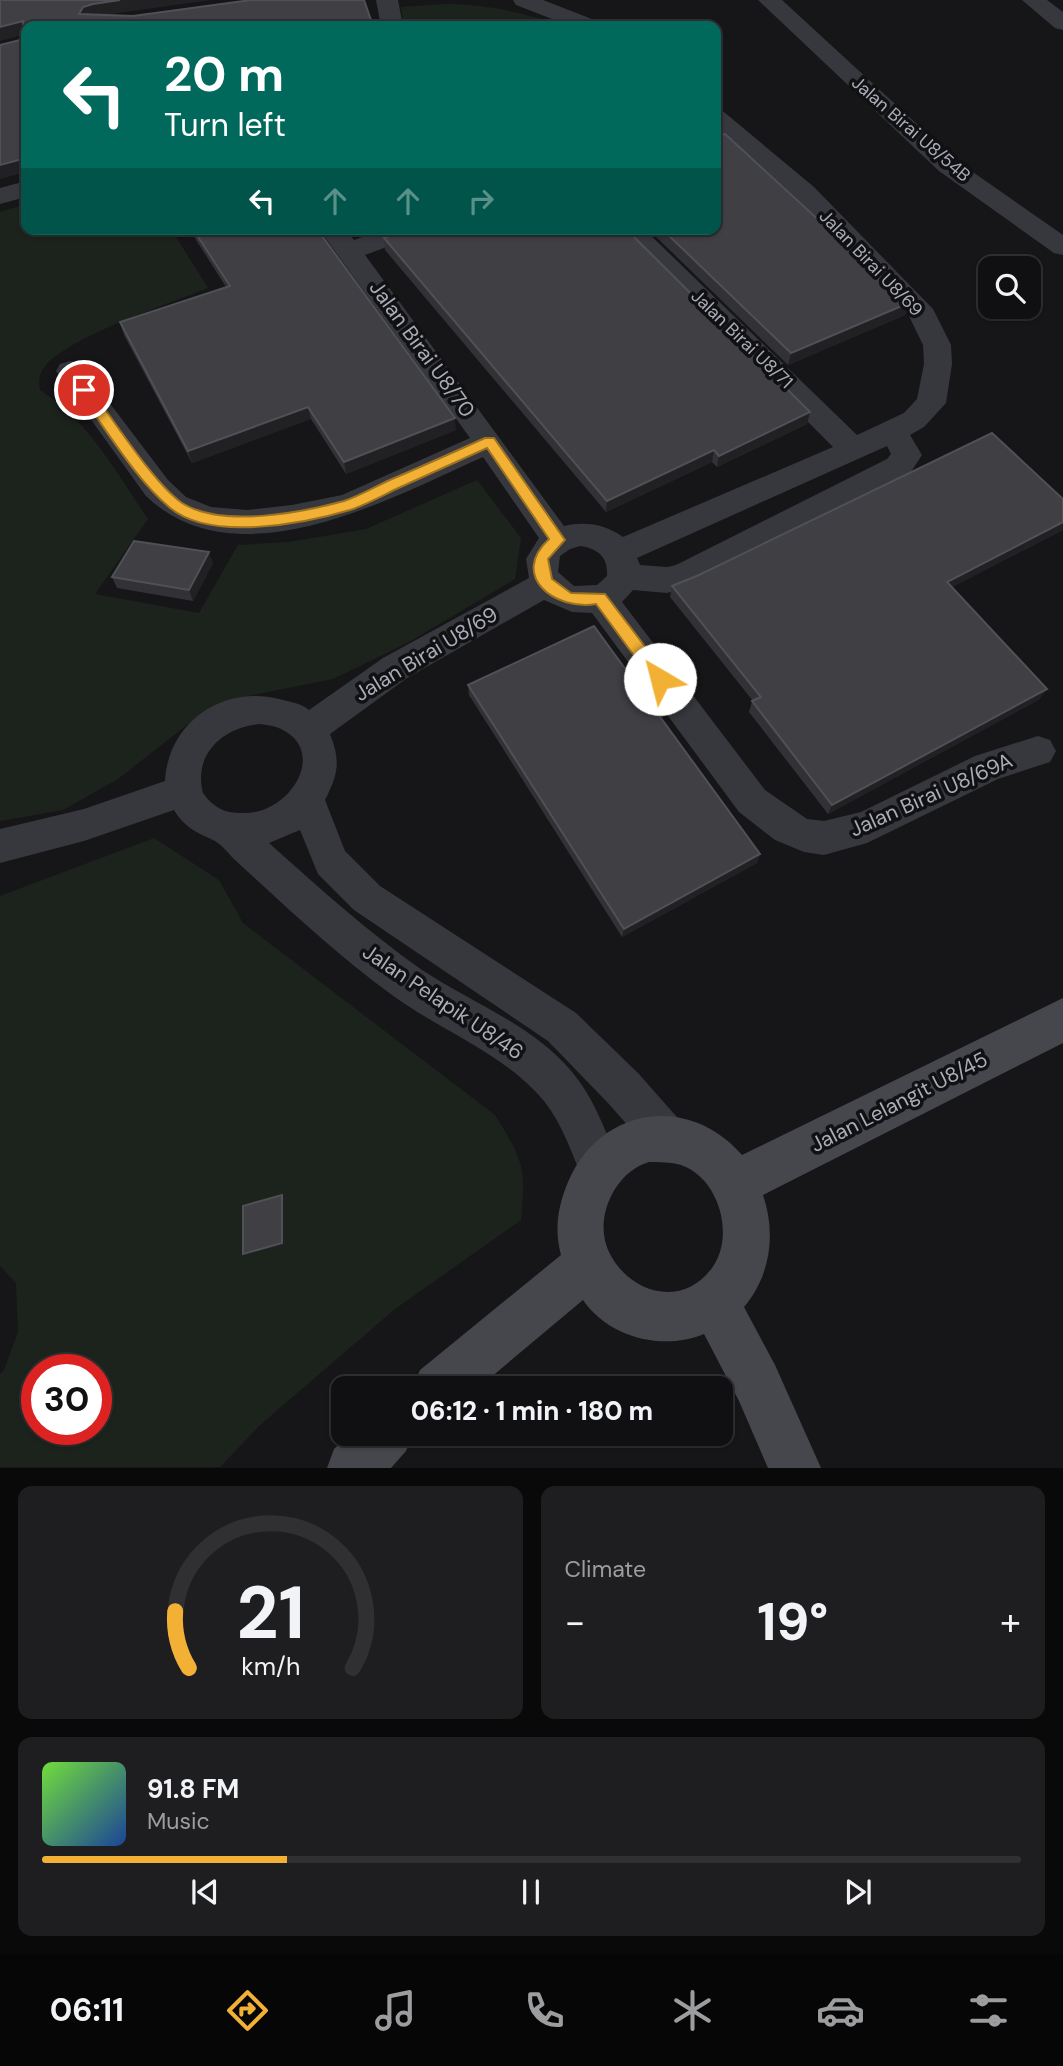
<!DOCTYPE html>
<html lang="en">
<head>
<meta charset="utf-8">
<style>
	:root { --surface:#101012; --page:#1e1e20; --text:#f1f3f6; --muted:#9c9d9f; --line:#303032; --accent:#f2b134 }
	body { margin:0; font-family:"DM Sans",sans-serif; background:var(--page); color:var(--text); height:100vh; display:flex; flex-direction:column; font-size:26px; white-space:nowrap }
	* { box-sizing:border-box; margin:0 }
	p { font-size:23px; color:var(--muted) }
	.icon { flex:none; width:38px; height:38px; fill:none; stroke:currentColor; stroke-width:2; stroke-linecap:round; stroke-linejoin:round }
	.map { position:relative; height:1468px; overflow:hidden }
	.drawer { display:flex; flex-direction:column; gap:18px; padding:18px; background:#09090a; flex:1 }
	.drawer>* { flex:none }
	.hud { position:absolute; left:21px; top:21px; width:700px; height:214px; border-radius:14px; box-shadow:0 2px 5px #0004,0 0 0 2px var(--line); background:#00695c; color:#fff; overflow:hidden }
	.fabs { position:absolute; left:978px; top:256px; display:grid; gap:14px }
	.fabs a { display:grid; place-items:center; width:63px; height:63px; border-radius:14px; background:var(--surface); box-shadow:0 2px 5px #0004,0 0 0 2px var(--line); font-size:35px }
	.speed { position:absolute; left:21px; top:1354px; display:flex; gap:14px; font-size:35px; font-weight:700; text-align:center }
	.speed>* { display:grid; place-content:center; width:91px; height:91px; border-radius:50%; background:var(--surface); box-shadow:0 2px 5px #0004,0 0 0 2px var(--line); line-height:1 }
	.speed .limit { border:10px solid #d22; background:#fff; color:#111 }
	.pin { position:absolute; display:grid; place-items:center; width:60px; height:60px; color:#fff; margin:-30px; border:4px solid #fff; border-radius:50%; box-shadow:0 2px 7px #0007 }
	.me { position:absolute; width:77px; margin:-38px; rotate:323deg; stroke-linejoin:round; filter:drop-shadow(0 0 5px #0008) }
	.turn { display:flex; align-items:center; gap:24px; height:147px; padding:0 28px; font-size:32px }
	.turn .icon { width:91px; height:91px; stroke-width:2.5 }
	.turn b { display:block; font-size:49px; line-height:60px }
	.lanes { display:flex; align-items:center; height:66px; padding:0 28px; background:#0003; justify-content:center; gap:35px; direction:ltr }
	.lanes .off { opacity:.35 }
	.big { font-size:52px; font-weight:800; line-height:1.1 }
	.drawer .widget { flex:1; display:flex; flex-direction:column; justify-content:center; gap:10px; min-width:0; padding:0 24px; border-radius:14px; background:var(--page) }
	.drawer .dial { align-items:center; gap:0 }
	.dial svg { height:182px; overflow:visible; fill:none; stroke:var(--line); stroke-width:7; stroke-linecap:round; text-anchor:middle }
	.dial text { fill:var(--text); stroke:none }
	.song { display:flex; align-items:center; gap:21px }
	.cover { width:84px; height:84px; border-radius:10px; background:linear-gradient(135deg,hsl(100 70% 55%),hsl(220 70% 35%)) }
	.played { height:7px; border-radius:4px; background:linear-gradient(90deg,var(--accent) 25%,var(--line) 25%) }
	.keys { display:flex; justify-content:space-around; direction:ltr }
	.heat { display:flex; justify-content:space-between; align-items:center; font-size:38px; direction:ltr }
	.drawer .tiles { flex:1; display:grid; gap:18px; grid-template-columns:1fr 1fr }
	.widget:last-child { grid-column:span 2 }
	.trip { position:absolute; left:331px; top:1376px; width:402px; height:70px; border-radius:14px; background:var(--surface); box-shadow:0 2px 5px #0004,0 0 0 2px var(--line); font-weight:800; line-height:70px; text-align:center }
	.dock { display:flex; height:112px; justify-content:space-around; align-items:center; background:#060607; color:var(--muted) }
	.dock .icon { width:49px; height:49px }
	.dock .on { color:var(--accent) }
	.dock b { font-size:32px; color:var(--text) }
	.map>svg:first-child { display:block }
</style>
</head>
<body>
<div class="map">
<svg width="1063" height="1468" viewBox="0 0 1063 1468">
	<rect width="100%" height="100%" fill="#161618"/>
	<g fill="#1c231d" fill-rule="evenodd">
		<path d="M445,4c42,0 79,9 119,22h-160l-3,-19z"/>
		<path d="M26,204v25h145l37,59c-42,17 -133,46 -162,77 -7,8 -8,16 -6,25 49,31 76,82 108,129l-53,75 104,19 39,-68 51,-3 77,-13 111,-49 44,58 -6,41 -106,63 -76,37 -95,19 -51,27 -69,54 -55,31 -63,11v-609z"/>
		<path d="M154,838l65,42 24,43 252,192c28,45 31,51 26,105l-126,89 -135,116 -40,42h-220v-93l4,-4 14,-38 -2,-49 -16,-17v-370zM37,1370h59v60h-59z"/>
	</g>
	<g fill="none" stroke-linecap="round" stroke-linejoin="round">
		<g fill="#37383d" fill-rule="evenodd">
			<polygon points="376,0 398,0 403,26 381,26"/>
			<polygon points="513,0 543,0 597,21 600,26 570,26 516,5"/>
			<polygon points="758,0 782,0 957,161 1063,235 1063,255 1054,253 939,171"/>
			<polygon points="1022,0 1047,0 1063,12 1063,30 1055,28"/>
			<path d="M716,110l8,2 90,75 119,122 18,36 1,19 -6,39 -22,24 -14,8 12,20 -13,20 -213,109 -29,9 -34,-3 -11,12 143,188 42,29 17,2 37,-9 114,-56 63,-20 12,4 6,11 -6,11 -52,17 -131,64 -43,12 -20,-3 -29,-12 -36,-28 -147,-199 -20,-1 -28,-12 -137,78 -77,56c11,28 8,40 -5,66l20,51 35,35 196,127 62,60 45,51 6,15 -6,15 -15,6 -15,-6 -45,-51 -60,-62 -194,-131 -36,-36 -18,-44 -31,13c49,44 99,89 153,127 50,33 111,55 150,102 23,27 35,63 48,95l-6,15 -15,6 -15,-6c-12,-28 -21,-57 -40,-81 -40,-48 -103,-70 -152,-106 -56,-41 -107,-89 -158,-136 -6,-6 -12,-14 -19,-18 -19,-9 -30,-13 -41,-31l-90,31 -84,22v-34l84,-20 81,-28c3,-59 58,-96 114,-82 11,3 22,4 30,11l74,-52 146,-80 -3,-19 13,-21 -56,-81c-94,42 -246,126 -337,39l-90,-125 4,-7 10,-3 10,3 88,116 18,17 25,10 37,3 44,-5 50,-10 128,-57 -151,-209h27l8,11 30,-11h39l-4,6 -54,20 199,271c21,-5 41,-2 59,11l210,-90 -217,-218h28l213,206 47,-22 13,-14 7,-35 -1,-19 -15,-31 -112,-115 -80,-70zM887,446l4,8 -4,5 -211,106 -9,2 -27,-2 -3,-7zM580,546c19,3 28,11 27,30l-10,9 -23,1 -16,-14 2,-16 10,-7zM260,724c7,1 15,2 21,5 47,22 10,84 -36,84 -18,1 -31,-4 -42,-20 -10,-39 20,-66 57,-69z"/>
			<polygon points="26,181 26,197 0,204 0,188"/>
		</g>
		<g fill="#45474d" fill-rule="evenodd">
			<path d="M1063,998v45l-300,152c13,38 8,80 -19,112l31,58 46,103h-53l-29,-67 -35,-67c-41,17 -95,4 -121,-34l-105,88h-66l8,-18 141,-115c-7,-26 -3,-49 7,-73 32,-75 120,-89 174,-27zM649,1162c10,0 22,0 32,3 38,13 53,69 33,100 -28,43 -82,31 -104,-11 -18,-33 4,-82 39,-92z"/>
			<polygon points="351,1433 414,1433 406,1451 391,1468 327,1468 334,1449"/>
		</g>
	</g>
	<g fill="#323236">
		<polygon points="189,229 317,229 456,430 346,474 311,419 192,463 124,335 120,322 226,287"/>
		<polygon points="648,229 716,229 909,303 905,315 788,365"/>
		<polygon points="384,238 810,412 807,424 717,467 712,462 606,512 385,250"/>
		<polygon points="1063,499 1063,530 952,587 1040,699 828,814 749,712 752,701 753,701 670,597 672,586 699,575"/>
		<polygon points="213,563 193,601 117,588 112,577"/>
		<polygon points="468,685 760,854 757,863 622,937 469,695"/>
	</g>
	<g fill="#212124">
		<polygon points="120,0 211,0 97,16 79,14 83,7 93,4"/>
		<polygon points="23,21 26,34 0,41 0,27"/>
		<polygon points="26,158 26,172 0,179 0,165"/>
		<polygon points="909,303 905,315 788,365 791,353"/>
		<polygon points="308,407 311,419 192,463 188,451"/>
		<polygon points="810,412 807,424 717,467 719,456"/>
		<polygon points="455,418 456,430 346,474 344,462"/>
		<polygon points="714,450 712,462 606,512 607,501"/>
		<polygon points="1063,522 1063,530 941,593 947,582"/>
		<polygon points="209,552 213,563 193,601 189,590"/>
		<polygon points="1047,689 1040,699 828,814 832,805"/>
		<polygon points="760,854 757,863 622,937 624,929"/>
		<polygon points="282,1195 285,1197 285,1245 246,1255 243,1254"/>
	</g>
	<g fill="#3f3f44" stroke="#4f5156" stroke-width="2">
		<polygon points="0,0 120,0 93,4 83,7 79,14 133,16 251,0 364,0 373,26 26,26 26,158 0,165 0,45 24,39 23,21 0,27"/>
		<polygon points="725,134 909,303 791,353 662,229 716,229 716,136 717,137"/>
		<polygon points="193,229 317,229 455,418 344,462 308,407 188,451 120,322 230,286"/>
		<polygon points="407,229 626,229 810,412 719,456 714,450 607,501 384,238"/>
		<polygon points="992,433 1063,499 1063,522 947,582 1047,689 832,805 752,701 761,697 672,586 699,575"/>
		<polygon points="134,541 209,552 189,590 112,577"/>
		<polygon points="594,626 760,854 624,929 468,685"/>
		<polygon points="282,1195 282,1243 243,1254 243,1206"/>
	</g>
	<path fill="#f2b134" stroke="#9d7322" stroke-width="2" d="M84,386l5,1c22,29 65,97 93,116 40,25 118,10 162,-2 16,-5 32,-15 48,-22 31,-13 62,-27 93,-41h9l71,102 -17,19 4,20 19,14 34,1 61,80 2,5 -2,5h-11l-59,-80c-41,7 -87,-28 -47,-65l-62,-91c-31,14 -62,28 -93,42 -14,7 -29,15 -44,20 -47,14 -141,32 -181,-3 -33,-27 -63,-78 -89,-113l-2,-4z"/>
	<g text-anchor="middle" stroke-width="7" stroke-linejoin="round" paint-order="stroke">
		<g font-size="18" fill="#a8adb8" stroke="#111113">
			<text transform="translate(911 129) rotate(41)" y="6">Jalan Birai U8/54B</text>
			<text transform="translate(871 263) rotate(46)" y="6">Jalan Birai U8/69</text>
			<text transform="translate(742 339) rotate(44)" y="6">Jalan Birai U8/71</text>
		</g>
		<g font-size="21" fill="#a8adb8" stroke="#111113">
			<text transform="translate(422 349) rotate(54)" y="7">Jalan Birai U8/70</text>
			<text transform="translate(426 654) rotate(-31)" y="7">Jalan Birai U8/69</text>
			<text transform="translate(931 795) rotate(-24)" y="7">Jalan Birai U8/69A</text>
			<text transform="translate(443 1002) rotate(34)" y="7">Jalan Pelapik U8/46</text>
			<text transform="translate(899 1102) rotate(-27)" y="7">Jalan Lelangit U8/45</text>
		</g>
	</g>
</svg>
<div class="fabs">
<a><svg class="icon" aria-label="search" viewBox="0 0 24 24"><circle cx="10" cy="10" r="6"/><path d="M15 15l6 6"/></svg></a>
</div>
<div class="speed"><div class="limit">30</div></div>
<div class="pin" style="left:84px;top:390px;background:#d93025"><svg class="icon" aria-label="arrive" viewBox="0 0 24 24"><path d="M6 21V4h12l-3 4 3 4H6"/></svg></div>
<svg class="me" style="left:660px;top:679px" viewBox="-20 -20 40 40"><circle r="19" fill="#fff"/><path d="M0-13L10 11 0 6-10 11z" fill="#f2b134"/></svg>
<div class="trip">06:12 · 1 min · 180 m</div>
<div class="hud">
<div class="turn"><svg class="icon" aria-label="left" viewBox="0 0 24 24"><path d="M17 20v-9H6M10 6l-5 5 5 5"/></svg><div><b>20 m</b>Turn left</div></div>
<div class="lanes"><svg class="icon" aria-label="left" viewBox="0 0 24 24"><path d="M17 20v-9H6M10 6l-5 5 5 5"/></svg><svg class="icon off" aria-label="ahead" viewBox="0 0 24 24"><path d="M12 20V5M6 11l6-6 6 6"/></svg><svg class="icon off" aria-label="ahead" viewBox="0 0 24 24"><path d="M12 20V5M6 11l6-6 6 6"/></svg><svg class="icon off" aria-label="right" viewBox="0 0 24 24"><path d="M7 20v-9h11M14 6l5 5-5 5"/></svg></div>
</div>
</div>
<section class="drawer">
<div class="tiles">
<div class="widget dial"><svg viewBox="0 0 100 80">
<path d="M14 69A42 42 0 1 1 86 69"/>
<path d="M14 69A42 42 0 0 1 8 44" stroke="#f2b134"/>
<text x="50" y="56" font-size="32" font-weight="700">21</text>
<text x="50" y="72" font-size="11">km/h</text>
</svg></div>
<div class="widget"><p>Climate</p>
<div class="heat"><a>−</a><b class="big">19°</b><a>+</a></div>
</div>
<div class="widget">
<div class="song"><i class="cover"></i><div><b>91.8 FM</b><p>Music</p></div></div>
<div class="played"></div>
<div class="keys"><svg class="icon" aria-label="previous" viewBox="0 0 24 24"><path d="M18 5L8 12l10 7zM5 5v14"/></svg><svg class="icon" aria-label="pause" viewBox="0 0 24 24"><path d="M8 5v14M16 5v14"/></svg><svg class="icon" aria-label="next" viewBox="0 0 24 24"><path d="M6 5l10 7-10 7zM19 5v14"/></svg></div>
</div>
</div>
</section>
<nav class="dock">
<b>06:11</b>
<svg class="icon on" aria-label="directions" viewBox="0 0 24 24"><path d="M12 3l9 9-9 9-9-9zM9 14v-3h6M13 9l2 2-2 2"/></svg>
<svg class="icon" aria-label="music" viewBox="0 0 24 24"><path d="M9 18V5l10-2v13"/><circle cx="6" cy="18" r="3"/><circle cx="16" cy="16" r="3"/></svg>
<svg class="icon" aria-label="phone" viewBox="0 0 24 24"><path d="M5 4h4l2 5-3 2q2 4 5 5l2-3 5 2v4C11 20 4 13 5 4z"/></svg>
<svg class="icon" aria-label="climate" viewBox="0 0 24 24"><path d="M12 3v18M4 7l16 10M4 17L20 7"/></svg>
<svg class="icon" aria-label="car" viewBox="0 0 24 24"><path d="M5 17H2v-5l4-1 3-4h7l3 4 3 1v5h-3M9 17h6M6 11h13"/><circle cx="7" cy="17" r="2"/><circle cx="17" cy="17" r="2"/></svg>
<svg class="icon" aria-label="filters" viewBox="0 0 24 24"><path d="M4 7h16M4 17h16"/><circle cx="9" cy="7" r="2"/><circle cx="15" cy="17" r="2"/></svg>
</nav>
</body>
</html>
